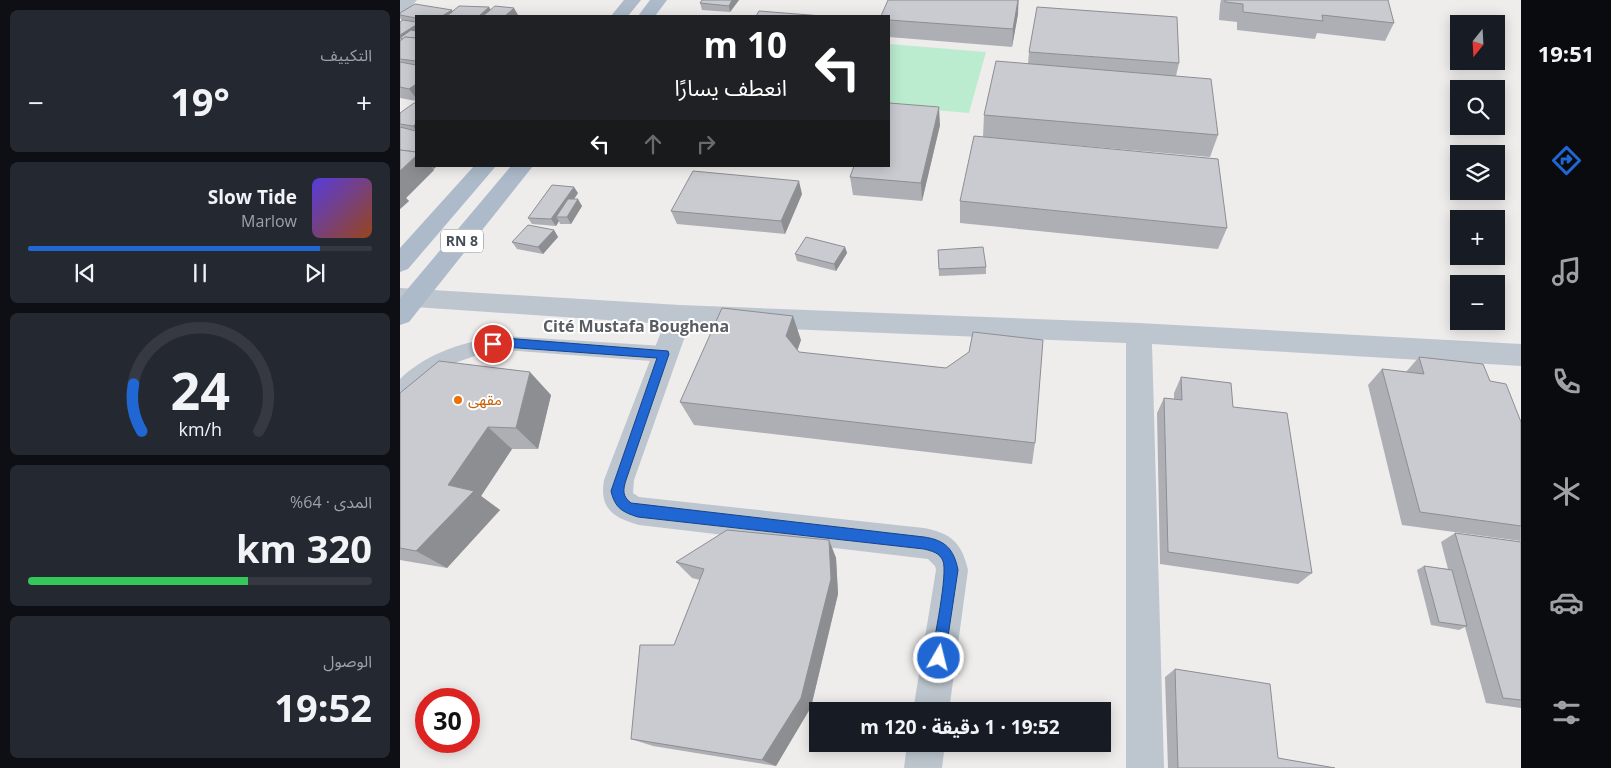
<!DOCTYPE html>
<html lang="ar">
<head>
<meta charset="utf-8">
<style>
	:root { --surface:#171b24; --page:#242831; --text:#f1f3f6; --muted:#9ea1a6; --line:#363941; --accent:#2067d4 }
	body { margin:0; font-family:"Open Sans","Noto Sans Arabic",sans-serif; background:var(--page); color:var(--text); direction:rtl; height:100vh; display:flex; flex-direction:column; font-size:19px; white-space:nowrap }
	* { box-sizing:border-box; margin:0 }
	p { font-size:16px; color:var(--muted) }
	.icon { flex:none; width:28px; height:28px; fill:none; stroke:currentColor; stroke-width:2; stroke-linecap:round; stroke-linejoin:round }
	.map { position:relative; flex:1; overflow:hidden; direction:ltr }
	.panel { display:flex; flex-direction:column; gap:10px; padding:10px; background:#0d0f14; width:400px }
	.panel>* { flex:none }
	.banner { position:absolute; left:15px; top:15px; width:475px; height:152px; border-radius:0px; box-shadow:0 2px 12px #0003; direction:rtl; background:#202124; color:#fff; overflow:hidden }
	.needle { width:32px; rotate:198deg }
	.tools { position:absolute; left:1050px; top:15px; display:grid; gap:10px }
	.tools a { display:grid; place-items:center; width:55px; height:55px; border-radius:0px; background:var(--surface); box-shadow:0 2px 12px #0003; font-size:25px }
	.speed { position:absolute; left:15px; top:688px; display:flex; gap:10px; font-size:25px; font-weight:700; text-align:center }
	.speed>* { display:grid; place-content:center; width:65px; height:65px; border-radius:50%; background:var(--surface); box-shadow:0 2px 12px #0003; line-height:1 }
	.speed .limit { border:8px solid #d22; background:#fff; color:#111 }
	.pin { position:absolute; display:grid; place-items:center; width:42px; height:42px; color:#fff; margin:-21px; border:2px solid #fff; border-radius:50%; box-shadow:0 1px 5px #0007 }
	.me { position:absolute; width:55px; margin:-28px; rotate:8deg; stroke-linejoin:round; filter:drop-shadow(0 0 4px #0008) }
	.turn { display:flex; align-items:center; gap:18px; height:105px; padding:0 20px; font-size:22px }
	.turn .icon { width:65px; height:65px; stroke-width:2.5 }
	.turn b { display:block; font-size:35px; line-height:42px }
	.lanes { display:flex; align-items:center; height:48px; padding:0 20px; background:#0003; justify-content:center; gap:25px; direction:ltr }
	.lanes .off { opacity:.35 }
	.big { font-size:38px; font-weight:700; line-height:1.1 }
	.panel .card { flex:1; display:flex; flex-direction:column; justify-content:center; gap:8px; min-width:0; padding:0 18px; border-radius:8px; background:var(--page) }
	.panel .dial { align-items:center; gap:0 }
	.dial svg { height:130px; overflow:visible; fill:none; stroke:var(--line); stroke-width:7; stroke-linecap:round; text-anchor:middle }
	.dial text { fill:var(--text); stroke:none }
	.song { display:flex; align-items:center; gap:15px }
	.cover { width:60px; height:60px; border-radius:8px; background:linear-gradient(135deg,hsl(250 70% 55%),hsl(20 70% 35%)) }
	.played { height:5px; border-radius:2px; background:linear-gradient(90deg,var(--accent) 85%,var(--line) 85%) }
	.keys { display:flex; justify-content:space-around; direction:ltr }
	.heat { display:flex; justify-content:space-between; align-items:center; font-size:28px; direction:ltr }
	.charge { height:8px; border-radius:4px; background:linear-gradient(90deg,#34c759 64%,var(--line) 0) }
	.trip { position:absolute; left:409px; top:702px; width:302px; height:50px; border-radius:0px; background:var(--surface); box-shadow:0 2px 12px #0003; font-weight:700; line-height:50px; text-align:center; direction:rtl }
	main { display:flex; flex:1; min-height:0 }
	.dock { display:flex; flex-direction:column; width:90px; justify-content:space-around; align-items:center; background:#090b0e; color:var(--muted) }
	.dock .icon { width:35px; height:35px }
	.dock .active { color:var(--accent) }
	.dock b { font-size:22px; color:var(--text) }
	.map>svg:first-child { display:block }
</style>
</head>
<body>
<main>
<nav class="dock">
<b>19:51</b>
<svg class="icon active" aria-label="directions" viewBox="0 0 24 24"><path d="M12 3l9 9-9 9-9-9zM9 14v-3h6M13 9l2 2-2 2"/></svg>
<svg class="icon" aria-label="music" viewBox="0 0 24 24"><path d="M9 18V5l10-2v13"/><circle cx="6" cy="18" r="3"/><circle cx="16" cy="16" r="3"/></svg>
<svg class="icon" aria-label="phone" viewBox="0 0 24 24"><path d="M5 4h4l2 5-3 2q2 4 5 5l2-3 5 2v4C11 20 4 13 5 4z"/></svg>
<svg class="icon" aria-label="climate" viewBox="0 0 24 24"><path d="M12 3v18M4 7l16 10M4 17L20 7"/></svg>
<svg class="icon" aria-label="car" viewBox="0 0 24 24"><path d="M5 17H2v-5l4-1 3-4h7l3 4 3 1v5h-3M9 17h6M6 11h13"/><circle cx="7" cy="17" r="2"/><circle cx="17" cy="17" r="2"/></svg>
<svg class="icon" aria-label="filters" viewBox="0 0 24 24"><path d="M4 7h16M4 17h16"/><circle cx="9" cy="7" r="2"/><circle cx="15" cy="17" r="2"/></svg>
</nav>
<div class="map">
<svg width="1121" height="768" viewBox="0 0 1121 768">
	<rect width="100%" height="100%" fill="#efecec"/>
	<polygon fill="#bbecd0" points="489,44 586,52 569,113 489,106"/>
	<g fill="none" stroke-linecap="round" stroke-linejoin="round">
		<path fill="#bdc6ce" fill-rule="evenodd" d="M104,336l160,10 7,3 3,5 -3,5 -7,3 -160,-12c-27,4 -50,11 -73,26 -11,8 -19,19 -31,23v-20c28,-27 66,-38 104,-43z"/>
		<g fill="#bdc6ce" fill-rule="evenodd">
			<polygon points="0,0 17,0 6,12 0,13"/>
			<path d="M0,288l280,17 459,18 382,21v22l-369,-22 12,424h-38v-425l-437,-18 -55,155 -1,13 6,4 285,31c27,5 38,15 44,42l-19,141h-36l23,-141 -1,-4 -7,-7 -289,-34c-25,-7 -40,-16 -35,-45l60,-156 -264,-18z"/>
			<polygon points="507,744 545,744 542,768 504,768"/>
		</g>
		<g fill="#acbaca" fill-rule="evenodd">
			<polygon points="224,0 241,0 228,16 211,16"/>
			<polygon points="250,0 267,0 255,16 238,16"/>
			<polygon points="74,166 96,166 8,269 0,272 0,248"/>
			<polygon points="111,166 133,166 9,322 0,325 0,298"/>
		</g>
	</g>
	<g fill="#adafb4">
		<polygon points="339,0 330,12 302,10 300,3"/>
		<polygon points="488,0 619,0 618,14 612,47 489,37"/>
		<polygon points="821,0 988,0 994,23 985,41 917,33 915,39 837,30 837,22 819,20 820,5"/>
		<polygon points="89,7 91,10 118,15 116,16 16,16 16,101 0,98 0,22 2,21 0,18 0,13 53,11"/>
		<polygon points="629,52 779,63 776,76 818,135 810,157 583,137 584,115 628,64"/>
		<polygon points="16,103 16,166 37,166 33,169 34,170 6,198 9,201 0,209 0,113"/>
		<polygon points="540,125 522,201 453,195 450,177"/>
		<polygon points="178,193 174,199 182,206 171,224 160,224 159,221 156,226 132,224 128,218"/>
		<polygon points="402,194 385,234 277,224 271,211"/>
		<polygon points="560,201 827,228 818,249 560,223"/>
		<polygon points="154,230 158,237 143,254 117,249 112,242"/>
		<polygon points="445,247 447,253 436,271 397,261 395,254"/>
		<polygon points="538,250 586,267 586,274 539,276"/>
		<polygon points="401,340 397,350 399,352 635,443 632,464 294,425 280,402"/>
		<polygon points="1019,357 1090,381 1121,422 1121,541 1002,525 968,385 982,369 1006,372"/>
		<polygon points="781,377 833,407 912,573 898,584 760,564 757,413 764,398 774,399 774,393"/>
		<polygon points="0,393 151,395 138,449 112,449 81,496 100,510 47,568 0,560"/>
		<polygon points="1055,533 1121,542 1121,708 1086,703 1065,627 1059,630 1031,625 1017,570 1024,566 1048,569 1041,542"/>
		<polygon points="429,540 436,558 438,594 411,707 376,766 253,746 231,739 274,645 300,580 292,578 276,562"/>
		<polygon points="775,669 878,758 935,768 768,768 765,677"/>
	</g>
	<g fill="#8d8e92">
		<polygon points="332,0 339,0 330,12 329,6"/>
		<polygon points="618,0 618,14 612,47 613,29"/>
		<polygon points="89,7 92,14 90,16 79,16"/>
		<polygon points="114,8 118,15 116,16 105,16"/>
		<polygon points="52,10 56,16 42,16"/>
		<polygon points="16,25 16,34 0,38 0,35"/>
		<polygon points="16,84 16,98 9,89"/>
		<polygon points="539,107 540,125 522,201 521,183"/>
		<polygon points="16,124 16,131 13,126"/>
		<polygon points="16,156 16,166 31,166 34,170 6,198 9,201 0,209 0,171"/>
		<polygon points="32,166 37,166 34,169"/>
		<polygon points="399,181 402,194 385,234 381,221"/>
		<polygon points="174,187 178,193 162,217 156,217 159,221 156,226 151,219"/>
		<polygon points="178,199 182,206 171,224 167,217"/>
		<polygon points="154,230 158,237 143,254 138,247"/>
		<polygon points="445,247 447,253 436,271 434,264"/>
		<polygon points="393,316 401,340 394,360 386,336"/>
		<polygon points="130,372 151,395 138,449 116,428"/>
		<polygon points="88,427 112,449 81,496 100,510 47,568 16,551 48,485"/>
		<polygon points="429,540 436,558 438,594 411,707 376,766 362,760"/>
	</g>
	<g fill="#c9cbd1" stroke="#8d8e92">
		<polygon points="302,0 332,0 329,6 300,3"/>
		<polygon points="488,0 618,0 613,29 489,20 489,16 481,16"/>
		<polygon points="825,0 988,0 994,23 922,15 923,21 843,12 843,4 825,2"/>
		<polygon points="15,4 52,10 42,16 16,16 16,18 0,15 0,13"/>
		<polygon points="59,6 89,7 79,16 47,16"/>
		<polygon points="95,6 114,8 105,16 83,16"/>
		<polygon points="637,7 777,17 779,63 629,52"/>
		<polygon points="359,11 422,16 356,16"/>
		<polygon points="3,20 16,22 16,25 0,35 0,22"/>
		<polygon points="11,30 16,31 16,38 5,37 3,39 0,38"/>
		<polygon points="5,37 16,38 16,61 0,59 0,41"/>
		<polygon points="596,61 811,79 818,135 584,115"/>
		<polygon points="0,62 16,65 16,84 9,89 0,87"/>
		<polygon points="14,103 16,103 16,124 13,126 0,124 0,113"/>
		<polygon points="489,103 539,107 521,183 450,177 454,166 489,166"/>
		<polygon points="0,127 16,131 16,152 0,150"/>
		<polygon points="574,136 818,159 827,228 560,201"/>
		<polygon points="0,150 16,152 16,156 0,171"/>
		<polygon points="293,171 399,181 381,221 271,211"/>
		<polygon points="152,185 174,187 151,219 128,218"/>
		<polygon points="168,199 178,199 167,217 156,217"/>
		<polygon points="128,225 154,230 138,247 112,242"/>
		<polygon points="406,237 445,247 434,264 395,254"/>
		<polygon points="583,247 586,267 539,269 538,250"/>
		<polygon points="322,308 393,316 386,336 399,352 546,368 569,352 573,332 643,340 635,443 280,402"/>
		<polygon points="1019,357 1083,364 1090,381 1106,384 1121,422 1121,526 1020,512 982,369 1024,374"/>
		<polygon points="39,361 130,372 116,428 88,427 48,485 74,491 16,551 0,548 0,393"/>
		<polygon points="781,377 831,383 833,407 887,413 912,573 768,552 764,398 782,400"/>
		<polygon points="327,530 429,540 431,579 401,698 362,760 231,739 240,645 274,645 304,569 276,562"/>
		<polygon points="1055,533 1121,542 1121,700 1103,698"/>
		<polygon points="1024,566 1052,570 1067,626 1039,622"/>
		<polygon points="775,669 870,684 878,758 935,768 778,768"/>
	</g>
	<path fill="#2067d4" stroke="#15438a" d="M104,338l164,13 1,3 -43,126c-3,10 -4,16 5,23l293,34c21,3 30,12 34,33l-14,93 -5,3 -5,-3 -3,-5c3,-17 17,-85 12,-97 -3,-8 -11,-10 -19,-12l-286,-32c-16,-5 -23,-9 -27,-26l46,-133 -153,-11 -11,1 -5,-4 2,-3z"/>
	<circle fill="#e8710a" stroke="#fff" stroke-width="2" cx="58" cy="400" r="5"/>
	<g text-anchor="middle" stroke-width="4" stroke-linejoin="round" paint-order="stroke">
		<rect fill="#fff" stroke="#7d838a" stroke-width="1" x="41" y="229.5" width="42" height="23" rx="4"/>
		<g font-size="14" font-weight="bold" fill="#454e58">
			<text x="62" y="246">RN 8</text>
		</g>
		<g font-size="15" fill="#c56008" stroke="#fff" text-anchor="start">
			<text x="68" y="405">مقهى</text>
		</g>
		<g font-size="16" font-weight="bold" fill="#595c61" stroke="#fff">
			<text x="236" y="332">Cité Mustafa Boughena</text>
		</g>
	</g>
</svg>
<div class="tools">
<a><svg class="needle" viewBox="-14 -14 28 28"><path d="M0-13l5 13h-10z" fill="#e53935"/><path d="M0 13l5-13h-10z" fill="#9ea1a6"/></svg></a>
<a><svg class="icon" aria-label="search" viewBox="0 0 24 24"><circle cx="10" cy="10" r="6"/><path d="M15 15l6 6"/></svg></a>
<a><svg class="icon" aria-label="layers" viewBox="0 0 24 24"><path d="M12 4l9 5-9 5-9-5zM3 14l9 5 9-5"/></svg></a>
<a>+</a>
<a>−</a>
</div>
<div class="speed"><div class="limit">30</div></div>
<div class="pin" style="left:93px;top:344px;background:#d93025"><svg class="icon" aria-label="arrive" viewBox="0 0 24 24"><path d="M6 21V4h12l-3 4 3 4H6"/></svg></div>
<svg class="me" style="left:539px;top:658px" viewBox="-20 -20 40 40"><circle r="17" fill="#2067d4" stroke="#fff" stroke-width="3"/><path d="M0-11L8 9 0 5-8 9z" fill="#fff"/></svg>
<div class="trip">19:52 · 1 دقيقة · 120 m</div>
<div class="banner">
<div class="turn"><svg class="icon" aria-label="left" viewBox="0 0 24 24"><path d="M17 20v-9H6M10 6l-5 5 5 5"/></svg><div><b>10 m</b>انعطف يسارًا</div></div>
<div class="lanes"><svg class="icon" aria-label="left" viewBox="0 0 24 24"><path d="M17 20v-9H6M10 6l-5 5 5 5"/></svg><svg class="icon off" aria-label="ahead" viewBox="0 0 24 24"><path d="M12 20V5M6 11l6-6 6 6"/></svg><svg class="icon off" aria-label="right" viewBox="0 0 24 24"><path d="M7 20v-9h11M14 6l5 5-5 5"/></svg></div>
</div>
</div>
<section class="panel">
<div class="card"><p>التكييف</p>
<div class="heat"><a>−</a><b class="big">19°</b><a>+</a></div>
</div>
<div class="card">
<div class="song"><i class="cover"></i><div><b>Slow Tide</b><p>Marlow</p></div></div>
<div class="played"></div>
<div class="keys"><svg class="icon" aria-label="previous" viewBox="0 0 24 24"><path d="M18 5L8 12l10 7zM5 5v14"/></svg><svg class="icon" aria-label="pause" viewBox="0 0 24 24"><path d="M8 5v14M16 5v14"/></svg><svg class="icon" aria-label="next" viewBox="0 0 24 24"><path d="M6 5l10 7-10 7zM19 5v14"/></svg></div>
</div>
<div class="card dial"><svg viewBox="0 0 100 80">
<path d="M14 69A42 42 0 1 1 86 69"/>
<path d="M14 69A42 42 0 0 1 9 40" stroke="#2067d4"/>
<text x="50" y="56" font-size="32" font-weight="700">24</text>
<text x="50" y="72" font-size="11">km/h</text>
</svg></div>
<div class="card"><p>المدى · 64%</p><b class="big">320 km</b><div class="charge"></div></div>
<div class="card"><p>الوصول</p><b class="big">19:52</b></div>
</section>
</main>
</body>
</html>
